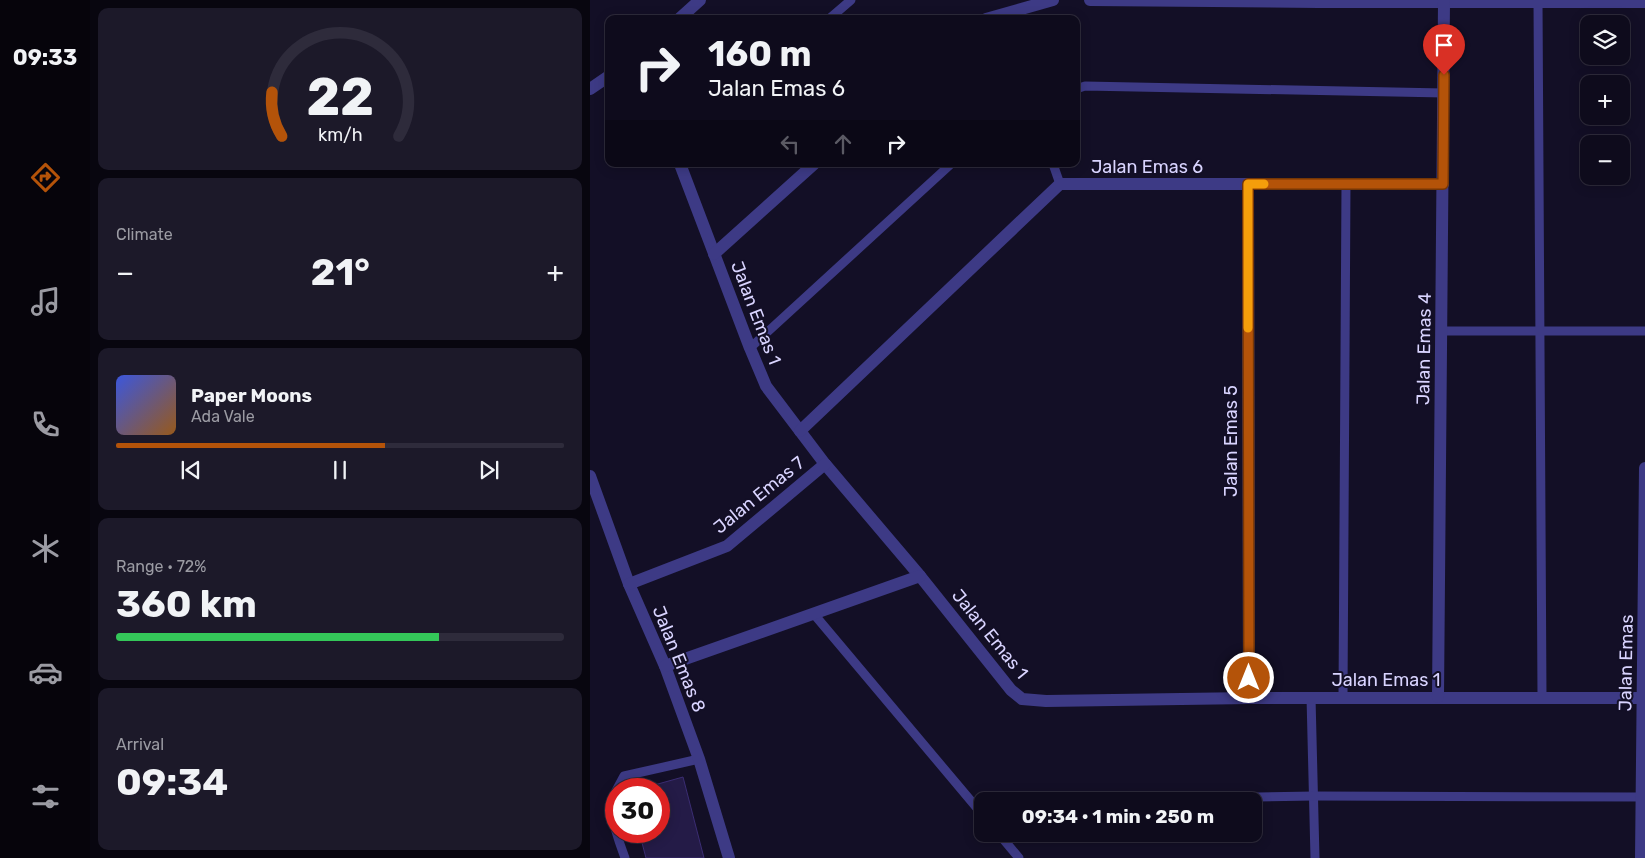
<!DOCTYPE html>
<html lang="en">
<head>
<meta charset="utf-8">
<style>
	:root { --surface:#0e0b1c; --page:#1c1929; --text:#f1f3f6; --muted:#9b9ba3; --line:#2e2b3b; --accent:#b45309 }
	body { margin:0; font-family:Rubik,sans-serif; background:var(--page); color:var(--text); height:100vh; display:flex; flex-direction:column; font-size:19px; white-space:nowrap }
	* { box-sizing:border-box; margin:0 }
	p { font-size:16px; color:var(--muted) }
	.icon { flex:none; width:28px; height:28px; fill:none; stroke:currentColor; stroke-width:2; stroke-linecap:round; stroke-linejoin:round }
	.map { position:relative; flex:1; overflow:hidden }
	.panel { display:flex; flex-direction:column; gap:8px; padding:8px; background:#08060f; width:500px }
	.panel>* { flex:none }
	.top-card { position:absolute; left:15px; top:15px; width:475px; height:152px; border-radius:10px; box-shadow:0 2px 12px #0003,0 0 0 1px var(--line); background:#0e0b1c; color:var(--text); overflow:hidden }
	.controls { position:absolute; left:990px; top:15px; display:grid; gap:10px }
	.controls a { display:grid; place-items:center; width:50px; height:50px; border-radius:10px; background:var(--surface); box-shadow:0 2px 12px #0003,0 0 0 1px var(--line); font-size:25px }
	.speed { position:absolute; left:15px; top:778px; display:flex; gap:10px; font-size:25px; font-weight:700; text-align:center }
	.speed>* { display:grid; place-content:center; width:65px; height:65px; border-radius:50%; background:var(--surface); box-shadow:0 2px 12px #0003,0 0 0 1px var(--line); line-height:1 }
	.speed .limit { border:8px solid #d22; background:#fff; color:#111 }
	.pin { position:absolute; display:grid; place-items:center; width:42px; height:42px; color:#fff; margin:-51px -21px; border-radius:50% 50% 50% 0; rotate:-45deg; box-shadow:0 0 5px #0007 }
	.pin .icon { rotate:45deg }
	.me { position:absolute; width:55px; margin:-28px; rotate:0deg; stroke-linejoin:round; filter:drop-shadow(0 0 4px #0008) }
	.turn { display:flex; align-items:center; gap:18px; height:105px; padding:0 20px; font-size:22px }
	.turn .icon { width:65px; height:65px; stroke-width:2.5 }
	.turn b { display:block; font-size:35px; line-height:42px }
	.lanes { display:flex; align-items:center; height:48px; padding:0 20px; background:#0003; justify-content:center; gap:25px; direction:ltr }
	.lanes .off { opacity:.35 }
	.big { font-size:38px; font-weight:700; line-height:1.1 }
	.panel .widget { flex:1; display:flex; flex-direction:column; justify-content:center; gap:8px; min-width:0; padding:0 18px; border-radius:10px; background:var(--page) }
	.panel .dial { align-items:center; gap:0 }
	.dial svg { height:130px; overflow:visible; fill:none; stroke:var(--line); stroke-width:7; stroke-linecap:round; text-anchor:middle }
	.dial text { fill:var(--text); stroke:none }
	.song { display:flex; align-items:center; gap:15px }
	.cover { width:60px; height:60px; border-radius:8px; background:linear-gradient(135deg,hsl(230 70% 55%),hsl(30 70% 35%)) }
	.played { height:5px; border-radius:2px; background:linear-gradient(90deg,var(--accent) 60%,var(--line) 60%) }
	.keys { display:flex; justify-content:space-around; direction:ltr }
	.heat { display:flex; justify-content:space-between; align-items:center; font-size:28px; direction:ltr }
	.charge { height:8px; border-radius:4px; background:linear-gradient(90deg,#34c759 72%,var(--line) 0) }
	.trip { position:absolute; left:384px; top:792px; width:288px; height:50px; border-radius:10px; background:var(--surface); box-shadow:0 2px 12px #0003,0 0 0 1px var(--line); font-weight:700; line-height:50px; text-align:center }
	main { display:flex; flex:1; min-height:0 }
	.menu { display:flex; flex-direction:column; width:90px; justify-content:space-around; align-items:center; background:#06040b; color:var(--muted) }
	.menu .icon { width:35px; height:35px }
	.menu .current { color:var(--accent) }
	.menu b { font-size:22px; color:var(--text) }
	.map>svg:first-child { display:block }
</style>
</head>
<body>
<main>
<nav class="menu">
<b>09:33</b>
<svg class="icon current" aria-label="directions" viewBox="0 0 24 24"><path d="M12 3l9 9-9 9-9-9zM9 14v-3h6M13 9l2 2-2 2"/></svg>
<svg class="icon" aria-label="music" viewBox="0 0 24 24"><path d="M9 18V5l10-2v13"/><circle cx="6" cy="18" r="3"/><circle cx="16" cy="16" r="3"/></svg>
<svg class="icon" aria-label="phone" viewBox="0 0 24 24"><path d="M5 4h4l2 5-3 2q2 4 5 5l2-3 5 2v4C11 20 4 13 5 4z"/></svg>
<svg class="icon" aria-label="climate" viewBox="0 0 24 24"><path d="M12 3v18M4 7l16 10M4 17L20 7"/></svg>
<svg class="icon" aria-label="car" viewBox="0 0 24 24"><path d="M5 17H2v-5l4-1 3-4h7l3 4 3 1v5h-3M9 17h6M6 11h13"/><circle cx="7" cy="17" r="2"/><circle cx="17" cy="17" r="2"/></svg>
<svg class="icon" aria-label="filters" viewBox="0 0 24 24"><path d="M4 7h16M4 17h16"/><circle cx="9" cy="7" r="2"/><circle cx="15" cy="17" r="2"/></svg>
</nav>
<section class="panel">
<div class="widget dial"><svg viewBox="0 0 100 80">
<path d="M14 69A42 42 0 1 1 86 69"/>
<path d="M14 69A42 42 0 0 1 8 42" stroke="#b45309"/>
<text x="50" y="56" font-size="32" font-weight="700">22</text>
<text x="50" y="72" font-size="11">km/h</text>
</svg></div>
<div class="widget"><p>Climate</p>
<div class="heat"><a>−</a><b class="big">21°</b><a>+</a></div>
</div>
<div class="widget">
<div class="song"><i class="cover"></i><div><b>Paper Moons</b><p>Ada Vale</p></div></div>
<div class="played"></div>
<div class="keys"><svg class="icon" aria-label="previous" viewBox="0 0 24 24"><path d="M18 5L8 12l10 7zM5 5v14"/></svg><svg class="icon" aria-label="pause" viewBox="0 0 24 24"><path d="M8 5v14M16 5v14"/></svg><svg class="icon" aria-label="next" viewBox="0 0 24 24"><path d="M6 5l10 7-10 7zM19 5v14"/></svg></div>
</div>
<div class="widget"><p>Range · 72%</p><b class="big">360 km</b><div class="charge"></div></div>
<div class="widget"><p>Arrival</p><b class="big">09:34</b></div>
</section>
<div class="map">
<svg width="1055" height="858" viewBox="0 0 1055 858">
	<rect width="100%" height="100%" fill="#130f26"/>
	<polygon fill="#241b47" stroke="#3b2d73" points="93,777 114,858 56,858 51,839 62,836 60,831 69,831 69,789 50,789"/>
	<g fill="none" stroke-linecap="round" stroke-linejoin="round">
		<g stroke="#3d3a85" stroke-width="9">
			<polyline points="948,1 952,696"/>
			<polyline points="239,19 261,0"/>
			<polyline points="486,89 495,86 854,93"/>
			<polyline points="463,164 470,184"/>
			<polyline points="852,331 1055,331"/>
			<polyline points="160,348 361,164"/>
			<polyline points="223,613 392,814"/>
			<polyline points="721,697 725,858"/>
			<polyline points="753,697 756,184"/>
			<polyline points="27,789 34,776 109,759"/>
			<path d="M26,791c-10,20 2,47 9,67"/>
			<polyline points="445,801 724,796 1052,797"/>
			<polyline points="409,834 429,858"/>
		</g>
		<g stroke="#3d3a85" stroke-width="12">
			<polyline points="500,0 729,2 1055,2"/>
			<polyline points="89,19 110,0"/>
			<polyline points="396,19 463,0"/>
			<polyline points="0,89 19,76"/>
			<polyline points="90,164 160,348 176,386 235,464 330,576 421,690 432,699 456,701 659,698 1053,698"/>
			<polyline points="658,184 659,698"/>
			<polyline points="124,254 224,164"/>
			<polyline points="210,431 470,184 853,184"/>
			<polyline points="0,476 39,584 75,666 109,759 139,858"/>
			<polyline points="39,584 137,546 235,464"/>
			<polyline points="75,666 330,576"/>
			<polyline points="848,697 854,2"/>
			<polyline points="1051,858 1055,468"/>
		</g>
	</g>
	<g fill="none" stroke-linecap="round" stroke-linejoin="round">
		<defs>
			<polyline id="route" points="659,678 658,184 853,184 854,75"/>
		</defs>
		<use href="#route" stroke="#753606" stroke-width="12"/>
		<use href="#route" stroke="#b45309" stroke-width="9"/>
		<polyline stroke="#f59e0b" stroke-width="9" points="658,328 658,184 674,184"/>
	</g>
	<g text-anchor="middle" stroke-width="4" stroke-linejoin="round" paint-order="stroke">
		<g font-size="18" fill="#d9d4ff" stroke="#130f26">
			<text x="557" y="173">Jalan Emas 6</text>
			<text transform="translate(166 313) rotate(69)" y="6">Jalan Emas 1</text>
			<text transform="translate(834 349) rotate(-89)" y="6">Jalan Emas 4</text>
			<text transform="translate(641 441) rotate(-90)" y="6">Jalan Emas 5</text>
			<text transform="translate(169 495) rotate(-39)" y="6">Jalan Emas 7</text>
			<text transform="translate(400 634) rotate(51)" y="6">Jalan Emas 1</text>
			<text transform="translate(89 659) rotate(68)" y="6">Jalan Emas 8</text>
			<text transform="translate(1036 663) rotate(-89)" y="6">Jalan Emas</text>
			<text x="796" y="686">Jalan Emas 1</text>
		</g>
	</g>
</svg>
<div class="controls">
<a><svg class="icon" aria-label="layers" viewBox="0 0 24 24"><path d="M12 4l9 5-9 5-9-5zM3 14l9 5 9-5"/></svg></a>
<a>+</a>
<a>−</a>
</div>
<div class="speed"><div class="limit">30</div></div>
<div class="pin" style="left:854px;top:75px;background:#d93025"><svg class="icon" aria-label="arrive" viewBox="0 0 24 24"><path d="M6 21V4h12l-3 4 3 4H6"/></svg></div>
<svg class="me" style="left:659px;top:678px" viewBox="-20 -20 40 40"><circle r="17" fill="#b45309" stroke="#fff" stroke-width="3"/><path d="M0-11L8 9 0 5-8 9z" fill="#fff"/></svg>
<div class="trip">09:34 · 1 min · 250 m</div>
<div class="top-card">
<div class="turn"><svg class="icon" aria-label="right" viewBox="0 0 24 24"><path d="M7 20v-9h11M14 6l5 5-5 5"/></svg><div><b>160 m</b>Jalan Emas 6</div></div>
<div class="lanes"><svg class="icon off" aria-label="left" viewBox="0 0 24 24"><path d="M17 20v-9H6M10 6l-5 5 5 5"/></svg><svg class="icon off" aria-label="ahead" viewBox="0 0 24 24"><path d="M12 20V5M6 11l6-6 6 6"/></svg><svg class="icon" aria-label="right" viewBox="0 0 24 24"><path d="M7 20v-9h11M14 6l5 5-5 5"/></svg></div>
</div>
</div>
</main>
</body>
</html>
